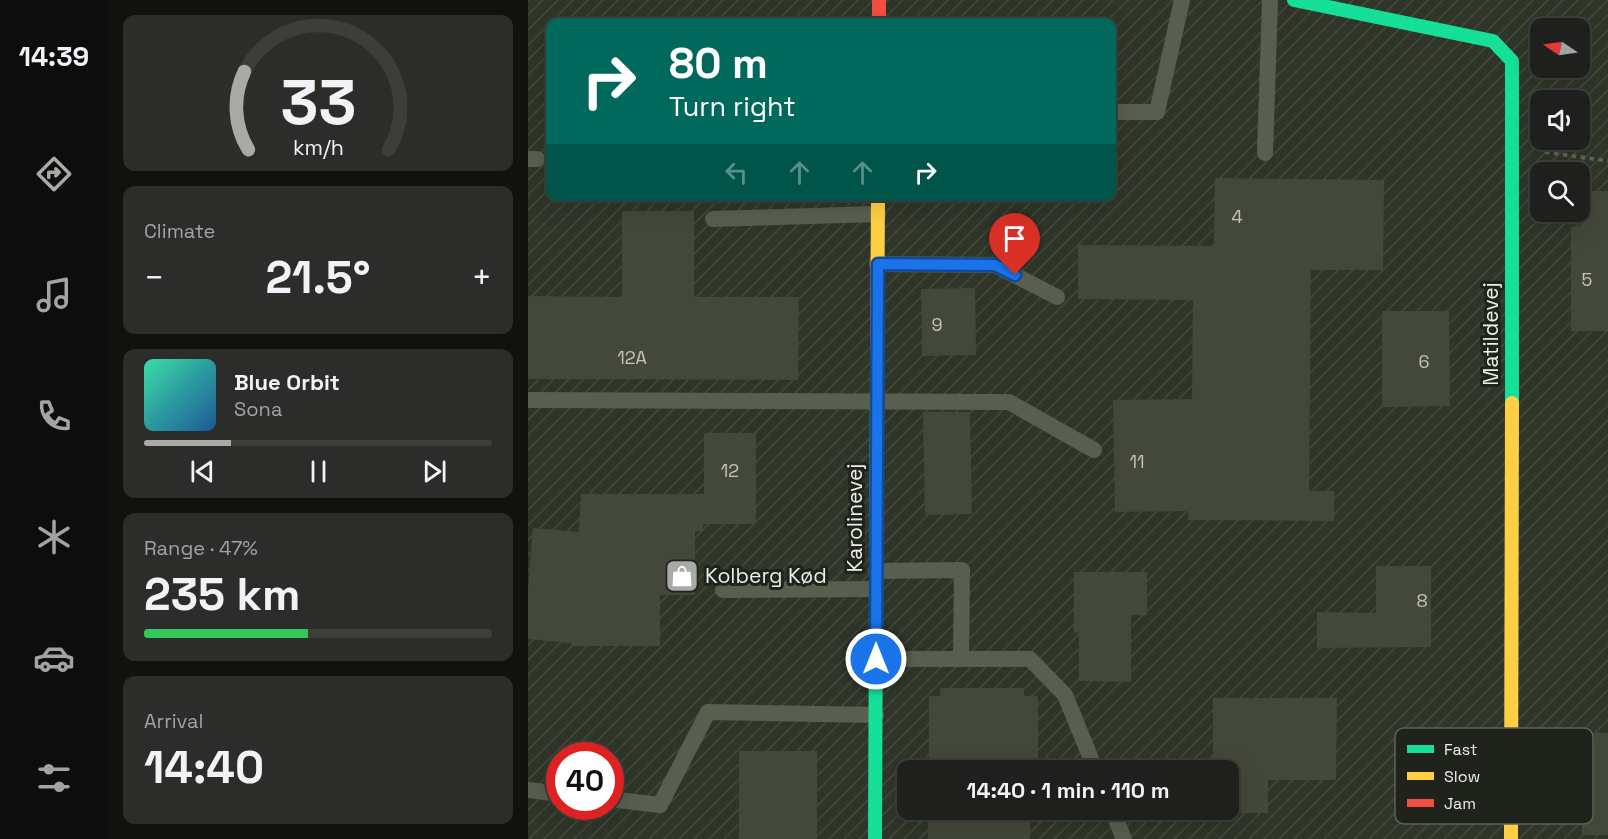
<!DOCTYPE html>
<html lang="en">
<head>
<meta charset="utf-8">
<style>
	:root { --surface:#1f201d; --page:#2c2d2a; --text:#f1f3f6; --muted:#a1a3a4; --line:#3c3e3b; --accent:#a8aaa5 }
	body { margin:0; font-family:"Space Grotesk",sans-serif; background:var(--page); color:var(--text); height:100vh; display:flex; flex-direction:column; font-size:22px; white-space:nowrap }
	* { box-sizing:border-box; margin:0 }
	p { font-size:20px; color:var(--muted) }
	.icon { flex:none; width:33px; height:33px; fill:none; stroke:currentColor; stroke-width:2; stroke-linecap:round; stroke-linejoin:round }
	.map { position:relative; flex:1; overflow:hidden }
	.side { display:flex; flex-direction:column; gap:15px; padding:15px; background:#111210; width:420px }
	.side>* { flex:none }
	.guide { position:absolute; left:18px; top:18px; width:570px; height:183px; border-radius:12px; box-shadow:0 6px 24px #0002,0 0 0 2px var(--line); background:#00695c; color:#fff; overflow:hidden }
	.needle { width:39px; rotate:283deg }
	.controls { position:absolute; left:1002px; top:18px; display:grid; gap:12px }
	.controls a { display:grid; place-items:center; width:60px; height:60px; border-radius:12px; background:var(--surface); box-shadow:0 6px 24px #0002,0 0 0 2px var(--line); font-size:30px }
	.speed { position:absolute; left:18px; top:742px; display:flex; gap:12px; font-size:30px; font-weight:700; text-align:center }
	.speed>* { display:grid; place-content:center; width:78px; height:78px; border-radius:50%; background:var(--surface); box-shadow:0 6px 24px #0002,0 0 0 2px var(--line); line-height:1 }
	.speed .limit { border:9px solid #d22; background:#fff; color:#111 }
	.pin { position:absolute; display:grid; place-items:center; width:51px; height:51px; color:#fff; margin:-62px -26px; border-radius:50% 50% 50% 0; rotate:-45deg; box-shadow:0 0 6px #0007 }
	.pin .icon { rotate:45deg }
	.me { position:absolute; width:66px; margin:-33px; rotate:0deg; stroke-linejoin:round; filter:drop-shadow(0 0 4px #0008) }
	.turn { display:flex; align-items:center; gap:21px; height:126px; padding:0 24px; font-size:27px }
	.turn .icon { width:78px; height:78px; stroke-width:2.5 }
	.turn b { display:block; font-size:42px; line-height:51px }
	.lanes { display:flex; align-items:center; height:57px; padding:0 24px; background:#0003; justify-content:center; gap:30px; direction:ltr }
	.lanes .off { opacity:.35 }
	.big { font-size:45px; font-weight:800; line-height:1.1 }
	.side .card { flex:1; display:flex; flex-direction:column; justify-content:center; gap:9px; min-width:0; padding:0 21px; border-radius:12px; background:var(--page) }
	.side .dial { align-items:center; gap:0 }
	.dial svg { height:156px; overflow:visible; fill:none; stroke:var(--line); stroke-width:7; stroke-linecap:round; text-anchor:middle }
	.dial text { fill:var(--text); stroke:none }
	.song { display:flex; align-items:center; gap:18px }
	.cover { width:72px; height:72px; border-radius:9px; background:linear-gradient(135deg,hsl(160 70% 55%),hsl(210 70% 35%)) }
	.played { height:6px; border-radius:3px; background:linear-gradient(90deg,var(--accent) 25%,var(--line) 25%) }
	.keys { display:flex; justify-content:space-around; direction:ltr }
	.heat { display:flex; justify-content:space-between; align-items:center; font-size:33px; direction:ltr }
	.charge { height:9px; border-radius:4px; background:linear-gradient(90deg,#34c759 47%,var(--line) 0) }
	.trip { position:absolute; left:369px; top:760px; width:342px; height:60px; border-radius:12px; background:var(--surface); box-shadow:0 6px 24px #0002,0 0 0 2px var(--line); font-weight:800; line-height:60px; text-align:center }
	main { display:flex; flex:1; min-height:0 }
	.dock { display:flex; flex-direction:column; width:108px; justify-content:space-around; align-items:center; background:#0c0d0c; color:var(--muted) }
	.dock .icon { width:42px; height:42px }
	.dock .current { color:var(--accent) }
	.dock b { font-size:27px; color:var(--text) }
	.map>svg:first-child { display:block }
</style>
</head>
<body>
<main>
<nav class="dock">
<b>14:39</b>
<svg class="icon current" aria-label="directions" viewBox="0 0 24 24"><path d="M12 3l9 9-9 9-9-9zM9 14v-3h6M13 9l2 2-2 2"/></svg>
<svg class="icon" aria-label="music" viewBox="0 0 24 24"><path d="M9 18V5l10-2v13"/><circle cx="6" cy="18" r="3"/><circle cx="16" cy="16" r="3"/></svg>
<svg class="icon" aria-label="phone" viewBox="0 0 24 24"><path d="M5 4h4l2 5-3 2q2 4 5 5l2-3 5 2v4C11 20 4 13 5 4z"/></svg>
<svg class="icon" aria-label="climate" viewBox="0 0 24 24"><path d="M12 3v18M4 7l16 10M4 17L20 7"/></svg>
<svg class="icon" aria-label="car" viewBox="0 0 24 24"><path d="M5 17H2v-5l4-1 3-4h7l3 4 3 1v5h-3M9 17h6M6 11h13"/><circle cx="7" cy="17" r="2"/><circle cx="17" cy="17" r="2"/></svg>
<svg class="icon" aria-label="filters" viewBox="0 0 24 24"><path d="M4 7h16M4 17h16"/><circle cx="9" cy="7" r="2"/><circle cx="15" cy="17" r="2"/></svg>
</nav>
<section class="side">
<div class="card dial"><svg viewBox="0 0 100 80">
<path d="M14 69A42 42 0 1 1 86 69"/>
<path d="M14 69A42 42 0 0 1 12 29" stroke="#a8aaa5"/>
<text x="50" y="56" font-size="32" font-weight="700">33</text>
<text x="50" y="72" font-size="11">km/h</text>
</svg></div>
<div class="card"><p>Climate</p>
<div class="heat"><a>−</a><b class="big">21.5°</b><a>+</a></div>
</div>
<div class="card">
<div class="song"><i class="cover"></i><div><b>Blue Orbit</b><p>Sona</p></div></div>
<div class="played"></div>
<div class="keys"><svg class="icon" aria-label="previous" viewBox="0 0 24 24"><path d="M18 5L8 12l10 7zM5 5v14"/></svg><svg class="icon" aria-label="pause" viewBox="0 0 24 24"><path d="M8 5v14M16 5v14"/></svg><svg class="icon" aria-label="next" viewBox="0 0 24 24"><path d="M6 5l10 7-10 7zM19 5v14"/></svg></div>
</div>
<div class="card"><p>Range · 47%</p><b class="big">235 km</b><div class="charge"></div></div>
<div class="card"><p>Arrival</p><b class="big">14:40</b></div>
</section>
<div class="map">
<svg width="1080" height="839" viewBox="0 0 1080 839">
	<defs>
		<pattern id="industrial-furrows" width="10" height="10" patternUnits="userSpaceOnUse" patternTransform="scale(1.5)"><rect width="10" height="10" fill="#303529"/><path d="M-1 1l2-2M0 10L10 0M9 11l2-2" fill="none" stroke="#44493e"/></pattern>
	</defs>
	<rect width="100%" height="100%" fill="#292b27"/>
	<path fill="url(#industrial-furrows)" fill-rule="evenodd" d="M0,0h1080v839h-1080zM22,22h562v174h-562zM1012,28h40v40h-40zM1012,100h40v40h-40zM1012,172h40v40h-40zM32,756h50v51h-50zM380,771h320v39h-320z"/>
	<g fill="#43483a">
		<polygon points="687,178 856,180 855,270 783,270 781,491 806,491 806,521 660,520 660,511 587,512 585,400 664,399 665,300 550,299 550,245 686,246"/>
		<polygon points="1053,191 1080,191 1080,331 1043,331 1043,227 1053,226"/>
		<polygon points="94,211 166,211 166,297 271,297 270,380 0,379 0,296 94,297"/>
		<polygon points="447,288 448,355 394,356 393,289"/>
		<polygon points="854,311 921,311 922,406 854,407"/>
		<polygon points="395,412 442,412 444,514 397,515"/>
		<polygon points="176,433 228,433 228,524 175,524 175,531 167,531 167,595 132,595 132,646 43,646 43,643 0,639 0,588 5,528 51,532 53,494 176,494"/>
		<polygon points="848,566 903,566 903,647 789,648 789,612 848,613"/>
		<polygon points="546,572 619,572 619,615 603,615 603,682 551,681 551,632 546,633"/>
		<polygon points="412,688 496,688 496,696 510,696 510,771 401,771 401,696 412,696"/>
		<polygon points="685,698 809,698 808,780 740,780 740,813 685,813 685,810 700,810 700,771 685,771"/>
		<rect x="1054" y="733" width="26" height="102"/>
		<rect x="211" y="751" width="78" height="88"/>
		<polygon points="400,810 510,810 510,814 502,814 502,839 400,839"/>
	</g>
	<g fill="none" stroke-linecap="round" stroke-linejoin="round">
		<polyline stroke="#5f6458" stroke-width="4" stroke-dasharray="4.5 4.5" stroke-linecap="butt" points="1017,152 1080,161"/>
		<g stroke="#585f4e" stroke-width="16">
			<polyline points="584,112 629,112 654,0"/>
			<polyline points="737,153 742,0"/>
			<polyline points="0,159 9,159"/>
			<polyline points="185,219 350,214"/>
			<polyline points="349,264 467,265 529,297"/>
			<polyline points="0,400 481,402 566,450"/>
			<polyline points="348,571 434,570 433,659"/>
			<polyline points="195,590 348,589"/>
			<polyline points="348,659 502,659 537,695 568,771"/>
			<polyline points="0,790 32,794"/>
			<polyline points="82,799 132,805 180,712 348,715"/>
			<polyline points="584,810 596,839"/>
		</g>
		<g stroke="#16e098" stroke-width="14">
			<polyline points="766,0 965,41 984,61 984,403"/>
			<polyline points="347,839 349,359"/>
		</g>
		<g stroke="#ffcf43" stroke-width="14">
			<polyline points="349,359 350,196"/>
			<polyline points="983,839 984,403"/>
		</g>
		<polyline stroke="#f24e42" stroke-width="14" points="351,0 351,22"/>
	</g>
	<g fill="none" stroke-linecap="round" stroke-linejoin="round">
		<defs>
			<polyline id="route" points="348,659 350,264 467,265 487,275"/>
		</defs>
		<use href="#route" stroke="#114b97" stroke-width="15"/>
		<use href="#route" stroke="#1a73e8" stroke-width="10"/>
	</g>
	<defs>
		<symbol id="shop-square" viewBox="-11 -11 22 22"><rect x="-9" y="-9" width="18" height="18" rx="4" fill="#a8aaa5" stroke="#20231b"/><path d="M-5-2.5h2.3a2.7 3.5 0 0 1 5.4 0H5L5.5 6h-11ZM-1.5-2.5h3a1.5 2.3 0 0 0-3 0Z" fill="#fff"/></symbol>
	</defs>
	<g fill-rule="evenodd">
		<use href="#shop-square" x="135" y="557" width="38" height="38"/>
	</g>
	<g text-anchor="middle" stroke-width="6" stroke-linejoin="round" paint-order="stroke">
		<g font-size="18" fill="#c2c4bd">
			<text x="709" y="223">4</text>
			<text x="1059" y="286">5</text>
			<text x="409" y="331">9</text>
			<text x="104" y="364">12A</text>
			<text x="896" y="368">6</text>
			<text x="609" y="468">11</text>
			<text x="202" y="477">12</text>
			<text x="894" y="607">8</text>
		</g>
		<g font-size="21" fill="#eceee9" stroke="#20231b">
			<text transform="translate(963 334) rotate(-90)" y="7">Matildevej</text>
			<text transform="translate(327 518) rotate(-90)" y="7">Karolinevej</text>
		</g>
		<g font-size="21" fill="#eceee9" stroke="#20231b" text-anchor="start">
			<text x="177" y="583">Kolberg Kød</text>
		</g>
	</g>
	<rect x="867" y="728" width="198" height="96" rx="9" fill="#20231b" stroke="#5d6059" stroke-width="1.5"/>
	<rect x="879" y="745" width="27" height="8" fill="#16e098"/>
	<rect x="879" y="772" width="27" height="8" fill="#ffcf43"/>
	<rect x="879" y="799" width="27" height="8" fill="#f24e42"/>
	<g font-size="16" fill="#eceee9">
		<text x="916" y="755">Fast</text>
		<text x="916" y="782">Slow</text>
		<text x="916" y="809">Jam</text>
	</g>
</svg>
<div class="controls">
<a><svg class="needle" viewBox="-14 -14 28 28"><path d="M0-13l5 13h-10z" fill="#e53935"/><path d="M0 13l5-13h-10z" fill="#a1a3a4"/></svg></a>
<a><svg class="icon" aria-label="sound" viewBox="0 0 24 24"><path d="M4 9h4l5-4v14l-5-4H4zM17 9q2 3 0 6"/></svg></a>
<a><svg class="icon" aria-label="search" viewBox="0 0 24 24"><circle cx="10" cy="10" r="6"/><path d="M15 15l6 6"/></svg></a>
</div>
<div class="speed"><div class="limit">40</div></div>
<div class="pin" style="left:487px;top:275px;background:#d93025"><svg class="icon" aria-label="arrive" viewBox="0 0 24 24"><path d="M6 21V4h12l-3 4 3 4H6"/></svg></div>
<svg class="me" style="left:348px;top:659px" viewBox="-20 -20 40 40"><circle r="17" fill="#1a73e8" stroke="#fff" stroke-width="3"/><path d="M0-11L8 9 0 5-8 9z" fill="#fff"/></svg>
<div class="trip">14:40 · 1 min · 110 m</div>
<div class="guide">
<div class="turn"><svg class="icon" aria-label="right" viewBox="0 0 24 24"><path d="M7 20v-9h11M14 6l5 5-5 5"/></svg><div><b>80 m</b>Turn right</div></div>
<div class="lanes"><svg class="icon off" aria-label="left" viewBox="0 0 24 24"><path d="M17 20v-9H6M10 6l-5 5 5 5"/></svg><svg class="icon off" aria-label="ahead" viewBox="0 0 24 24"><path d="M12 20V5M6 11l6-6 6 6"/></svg><svg class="icon off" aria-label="ahead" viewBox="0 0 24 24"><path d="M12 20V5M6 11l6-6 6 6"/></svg><svg class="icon" aria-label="right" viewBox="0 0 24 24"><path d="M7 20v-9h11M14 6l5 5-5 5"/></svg></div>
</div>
</div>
</main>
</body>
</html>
